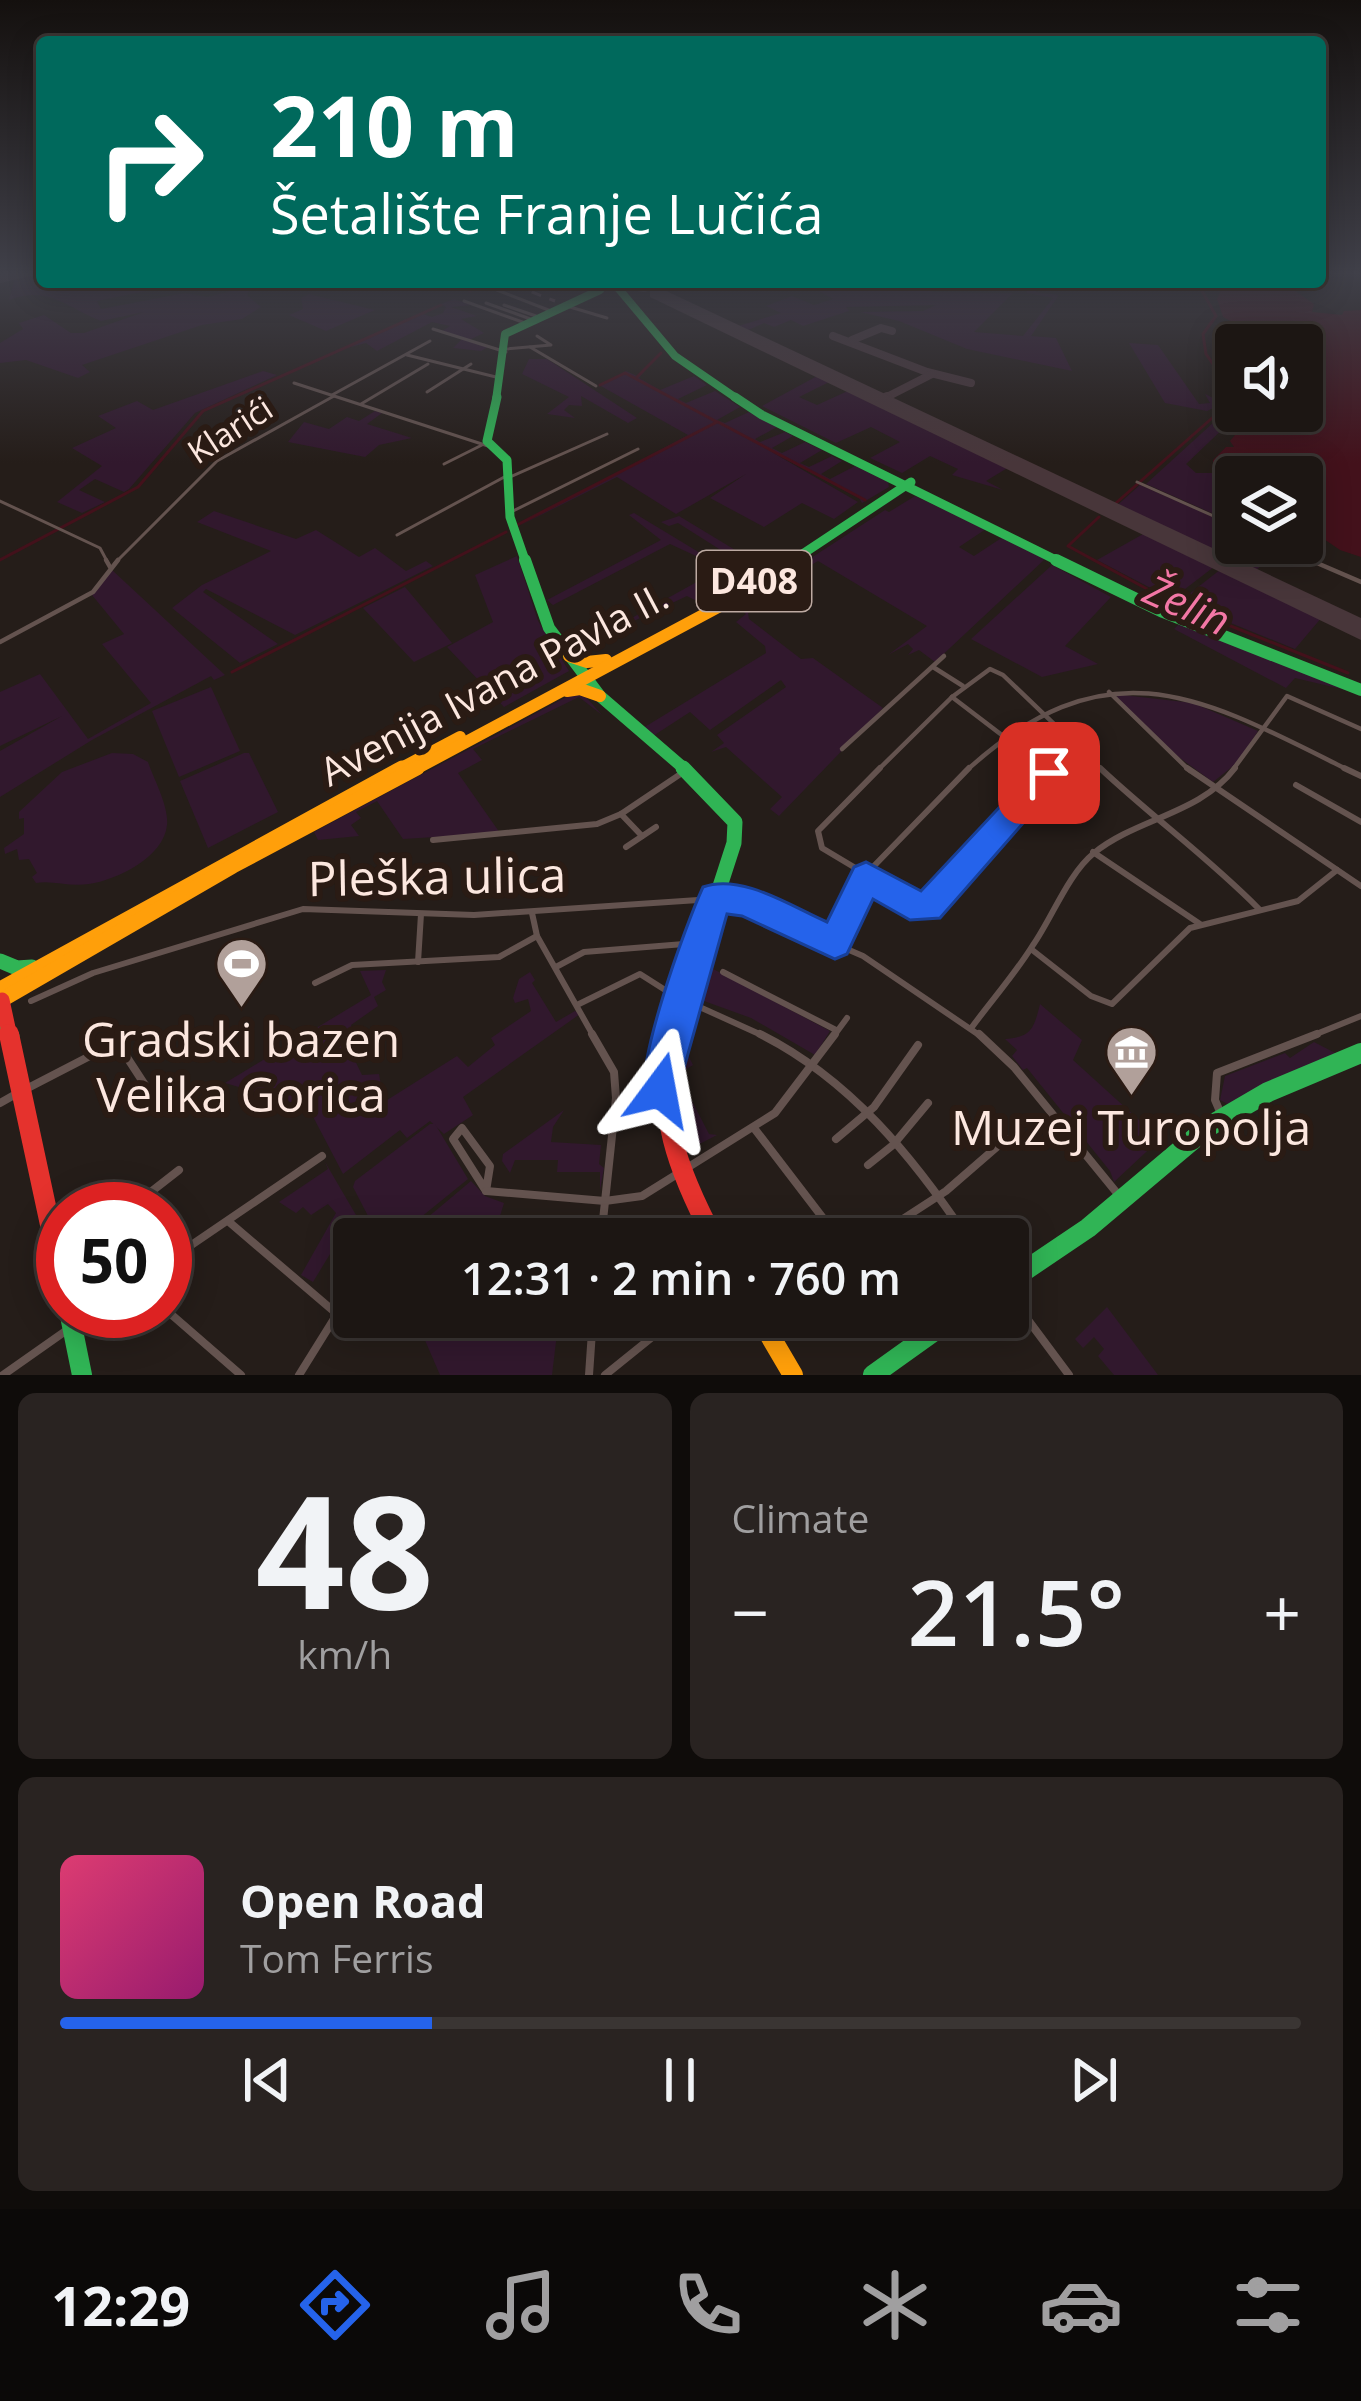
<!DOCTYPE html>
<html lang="en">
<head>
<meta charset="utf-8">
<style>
	:root { --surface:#1c1613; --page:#292321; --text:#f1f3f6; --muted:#a09fa0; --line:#3a3533; --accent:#2563eb }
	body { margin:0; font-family:"Open Sans",sans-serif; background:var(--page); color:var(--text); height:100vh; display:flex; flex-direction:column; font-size:45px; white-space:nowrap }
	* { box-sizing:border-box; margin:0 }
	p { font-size:39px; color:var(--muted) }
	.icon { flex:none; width:66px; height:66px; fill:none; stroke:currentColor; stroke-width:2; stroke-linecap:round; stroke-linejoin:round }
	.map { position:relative; height:1375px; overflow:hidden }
	.side { display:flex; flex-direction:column; gap:18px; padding:18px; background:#0f0c0a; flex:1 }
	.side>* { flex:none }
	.hud { position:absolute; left:36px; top:36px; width:1290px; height:252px; border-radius:12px; box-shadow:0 6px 30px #0003,0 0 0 3px var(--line); background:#00695c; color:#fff; overflow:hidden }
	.controls { position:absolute; left:1215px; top:324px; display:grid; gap:24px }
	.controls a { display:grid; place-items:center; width:108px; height:108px; border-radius:12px; background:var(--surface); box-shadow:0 6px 30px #0003,0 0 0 3px var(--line); font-size:60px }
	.speed { position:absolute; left:36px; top:1182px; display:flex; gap:24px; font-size:60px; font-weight:700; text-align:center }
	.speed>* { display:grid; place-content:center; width:156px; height:156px; border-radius:50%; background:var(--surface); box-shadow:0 6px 30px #0003,0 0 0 3px var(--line); line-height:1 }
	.speed .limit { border:18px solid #d22; background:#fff; color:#111 }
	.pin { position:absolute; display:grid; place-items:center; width:102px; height:102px; color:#fff; margin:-51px; border-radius:24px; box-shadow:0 6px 18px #0006 }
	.me { position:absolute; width:132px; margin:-66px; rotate:13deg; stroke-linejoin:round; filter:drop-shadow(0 0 9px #0008) }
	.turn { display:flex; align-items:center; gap:42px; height:252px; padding:0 36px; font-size:54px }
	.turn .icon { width:156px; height:156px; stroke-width:2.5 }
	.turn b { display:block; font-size:84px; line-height:102px }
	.big { font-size:90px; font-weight:600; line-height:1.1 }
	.side .tile { flex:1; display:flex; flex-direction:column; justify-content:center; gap:18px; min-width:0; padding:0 42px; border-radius:18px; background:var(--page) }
	.side .dial { align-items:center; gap:0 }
	.dial b { font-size:156px; line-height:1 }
	.song { display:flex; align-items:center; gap:36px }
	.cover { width:144px; height:144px; border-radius:18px; background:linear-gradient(135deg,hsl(340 70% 55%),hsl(320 70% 35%)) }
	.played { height:12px; border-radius:6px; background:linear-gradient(90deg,var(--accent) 30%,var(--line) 30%) }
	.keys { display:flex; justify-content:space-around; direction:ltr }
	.heat { display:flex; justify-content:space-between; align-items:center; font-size:66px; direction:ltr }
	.side .tiles { flex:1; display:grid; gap:18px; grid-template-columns:1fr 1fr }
	.tile:last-child { grid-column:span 2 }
	.trip { position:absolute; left:333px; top:1218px; width:696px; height:120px; border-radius:12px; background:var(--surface); box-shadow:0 6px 30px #0003,0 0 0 3px var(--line); font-weight:600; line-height:120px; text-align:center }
	.dock { display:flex; height:192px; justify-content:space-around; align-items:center; background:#0b0908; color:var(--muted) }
	.dock .icon { width:84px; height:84px }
	.dock .selected { color:var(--accent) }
	.dock b { font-size:54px; color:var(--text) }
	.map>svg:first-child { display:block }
</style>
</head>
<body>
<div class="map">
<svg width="1361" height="1375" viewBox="0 0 1361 1375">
	<rect width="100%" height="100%" fill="#251d19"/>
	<g fill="#31182d">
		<path d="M42,272v10h149l-94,19 4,8 84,-16 22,4 45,-11 -5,9 14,12 -19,12 -40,6 -120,40 8,7 -12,6 -52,-18 -26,3v-20l23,-14 -4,-6 25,-8 27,18h13l60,-21 -43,9c-34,-13 -52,-36 -92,-21l6,-22z"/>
		<polygon points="825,282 835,282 846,290 925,289 926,282 932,292 1013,293 974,332 1023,336 1053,298 1027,293 1024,283 1034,284 1036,292 1059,295 1031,336 1056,338 1072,371 967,349 899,321 860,312 923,311 936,305 846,307 849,311 803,326 791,320 774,327 764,323 744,332 735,327 781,313 766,306 792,296 814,305 833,299 812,287"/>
		<polygon points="309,294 313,295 375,310 326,331 289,315 303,309 301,298"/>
		<polygon points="454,299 471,305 451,307 477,316 461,319 484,333 469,340 488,347 481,351 453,348 462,339 442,331 450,326 432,322 377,351 366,343 347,348 423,314 432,317 443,313 446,307 441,304"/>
		<polygon points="1129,343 1158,345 1199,404 1210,403 1205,394 1223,403 1207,411 1165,403"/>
		<polygon points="660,352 639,378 660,390 694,376 707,385 678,399 686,403 715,391 740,407 717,420 725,423 749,412 777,427 755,439 760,442 785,432 793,436 772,448 782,453 805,442 822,450 800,463 809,467 832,456 842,461 821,474 830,479 855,466 888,482 889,487 862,503 859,498 770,451 858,502 834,519 802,503 764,527 710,498 746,474 676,514 617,477 517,527 688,435 599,385 626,371 637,376"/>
		<polygon points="529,359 547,359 637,418 628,423 581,396 582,406 569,405 564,410 575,418 547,414 569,397 522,374"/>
		<polygon points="263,371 277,375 195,413 129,489 124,492 95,479 79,490 105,502 82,513 57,502 102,466 72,448 116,428 98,416 137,401 153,410"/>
		<polygon points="819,375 831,381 799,397 817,405 850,390 1009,467 986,481 1003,490 952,475 958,469 930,456 902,473 870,458 900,442 871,427 836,443 762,406"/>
		<polygon points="375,411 382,413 367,424 412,438 379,445 365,457 288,442 304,422 329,429 347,417 359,421"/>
		<polygon points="1225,412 1233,415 1230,422 1186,464 1196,473 1213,473 1236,486 1236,507 1223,518 1146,484"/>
		<polygon points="1140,485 1236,527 1236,543 1271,543 1283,548 1251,574 1113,509"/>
		<polygon points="915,496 986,529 959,547 974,556 1003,537 1045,559 935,662 919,650 908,655 913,649 908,644 888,655 927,626 818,561 759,596 770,604 748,613 749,619 801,659 813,658 883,708 779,816 770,809 782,797 726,747 711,752 724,743 717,735 786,687 781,680 710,730 690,712 653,736 643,728 766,653 765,646 736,622 746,614 737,606 885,510 889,512"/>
		<polygon points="214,511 296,539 316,530 359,557 375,548 406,571 426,561 433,566 295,635 206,589 203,592 278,644 240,663 172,608 202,585 271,551 197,522"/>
		<polygon points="634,513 720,565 735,559 678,523 669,526 661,522 679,516 760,565 695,600 687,596 583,645 713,573 696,556 670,544 553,605 547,600 661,540 629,515"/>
		<polygon points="1145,533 1215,566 1172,599 1097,560"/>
		<polygon points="517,556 538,621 569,671 504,707 447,647 493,622 475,575"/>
		<polygon points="1052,565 1111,597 1065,646 1098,664 1042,677 971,639"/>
		<polygon points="1221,569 1322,617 1295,649 1179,602"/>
		<polygon points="112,570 225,675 214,680 211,676 92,740 0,797 0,751 62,716 0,746 0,692 40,674 88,739 151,703 102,644 124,634 92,595"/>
		<polygon points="405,587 452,643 414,662 363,608"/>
		<polygon points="1180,623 1350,691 1295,678 1286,688 1174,629"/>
		<polygon points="211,687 240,751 179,777 152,711"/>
		<polygon points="572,694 585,696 602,715 579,697 473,749 482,760 458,773 500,833 403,839 377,801 356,812 361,818 351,825 359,836 318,840 314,832"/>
		<polygon points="1114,694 1193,703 1258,731 1238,762 1213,782 1162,745"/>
		<path d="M112,753l21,1 15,8c6,18 21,44 19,63 -3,32 -50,55 -78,59 -20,3 -37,-4 -53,-1l-4,-6 5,-4 -8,-14 -10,1 -2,-11 -12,5 -1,-6 20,-14v-16l-5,1v-7l43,-40z"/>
		<polygon points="244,753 249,753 278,812 208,848 180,781"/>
		<polygon points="709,930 702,963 830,1031 815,1055 751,1018 693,997 699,974 689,996"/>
		<polygon points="386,970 382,982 386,990 374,997 378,1006 351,1025 353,1032 344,1038 362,1075 379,1074 384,1102 457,1056 468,1067 495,1045 491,1038 531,1011 528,999 515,1003 513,998 519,979 530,972 535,980 532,983 556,1022 575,1011 580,1014 463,1097 473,1115 444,1134 430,1121 407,1138 400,1130 343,1174 308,1107 225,1083 371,995 360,971"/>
		<path d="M1040,1004l42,36 -9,20 87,79 -46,43 -4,-11 -83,-103 -4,2 -11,-14 5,-6 -12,-11c27,-2 29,-11 35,-35z"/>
		<polygon points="680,1039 693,1065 678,1074 709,1134 717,1135 680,1154 669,1092"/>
		<polygon points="1314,1042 1343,1057 1228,1104 1220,1100 1225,1076 1285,1053 1290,1058"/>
		<polygon points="564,1110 553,1127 551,1142 601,1145 599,1164 604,1168 600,1190 600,1172 557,1172 558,1160 515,1160 510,1173 502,1161 503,1154"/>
		<polygon points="430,1124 435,1124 468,1179 394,1239 380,1239 353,1187 355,1181"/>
		<polygon points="325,1162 370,1239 356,1239 344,1231 313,1282 301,1275 336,1213 328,1204 311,1215 303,1207 296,1213 279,1202 328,1169"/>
		<polygon points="471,1181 485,1196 504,1203 493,1239 402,1239"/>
		<polygon points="1107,1307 1158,1375 1114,1375 1098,1356 1104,1349 1094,1337 1083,1348 1075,1339"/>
		<polygon points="415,1317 559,1317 552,1375 440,1375"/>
	</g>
	<polygon fill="#43111b" points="1225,282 1285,284 1314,304 1312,312 1342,315 1344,311 1361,310 1361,557 1340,550 1302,524 1302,477 1236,477 1236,486 1213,473 1213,460 1226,447 1234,447 1230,441 1244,424 1240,414 1245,411 1302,411 1302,345 1236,345 1236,358 1222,341 1224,331 1244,328 1223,317 1217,299"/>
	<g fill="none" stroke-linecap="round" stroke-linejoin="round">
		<g stroke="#43111b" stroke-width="3">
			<polyline points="470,291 482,282"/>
			<polyline points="637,377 661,353"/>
			<polyline points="718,422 865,500"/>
			<polyline points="1116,503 1228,404 1231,390 1206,354 1203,334 1216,316 1201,289 1205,282"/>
			<polyline points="1099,517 1068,546 1171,602 1348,673"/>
			<polyline points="517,525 717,422 625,373 600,385"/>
			<polyline points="0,560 138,487 203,411 441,305"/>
			<polyline points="232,672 506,532"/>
		</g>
		<g stroke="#48363a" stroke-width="8">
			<polyline points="0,279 33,271"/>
			<polyline points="615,282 644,288"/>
			<polyline points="833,336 927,372 971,383"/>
			<polyline points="852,340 881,328 892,331"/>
			<polyline points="881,400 932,374"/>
		</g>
		<polyline stroke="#48363a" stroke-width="10" points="880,400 887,397"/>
		<polygon fill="#48363a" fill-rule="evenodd" points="650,289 662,289 1361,618 1361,640 650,297"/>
		<g stroke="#64534f" stroke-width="3">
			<polyline points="497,290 551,311"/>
			<polyline points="464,301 528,324"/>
			<polyline points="486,303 536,321"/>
			<polyline points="504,305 536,316"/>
			<polyline points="570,307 607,318"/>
			<polyline points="433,329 506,352"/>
			<polyline points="530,347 596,386"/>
			<polyline points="506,349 551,345 537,336"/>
			<polyline points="407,355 500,378"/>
			<polyline points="294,383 488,446"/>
			<polyline points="427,392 471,364"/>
			<polyline points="332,395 430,341"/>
			<polyline points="361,404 428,364"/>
			<polyline points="444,464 482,445"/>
			<polyline points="508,478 607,434"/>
			<polyline points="1137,482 1236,526"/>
			<polyline points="0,501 100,548 108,563"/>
			<polyline points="509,513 638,449"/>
			<polyline points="397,535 508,475"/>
			<polyline points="1273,543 1317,563"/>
			<polyline points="115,563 217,461 334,396"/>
		</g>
		<g stroke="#64534f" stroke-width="4.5">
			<polyline points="106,560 110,567"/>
			<polyline points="1310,560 1361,582"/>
			<polyline points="0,642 93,592 118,560"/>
			<polyline points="933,667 963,686"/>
			<polyline points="1109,692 1190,771"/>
			<polyline points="952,697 1049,771"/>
			<polyline points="952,697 990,669 1003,675 1103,771"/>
			<polyline points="842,749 944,656"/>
			<polyline points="877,771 952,697"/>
			<path d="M966,771c142,-129 233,-76 384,0"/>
			<polyline points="1232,771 1287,696 1361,729"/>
		</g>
		<g stroke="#64534f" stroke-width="6">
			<polyline points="880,768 818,831 822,848 924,909 1048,779 1047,768"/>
			<path d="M1100,768c52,49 109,90 159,141"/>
			<polyline points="1187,768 1361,886"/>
			<polyline points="1344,768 1361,776"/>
			<polyline points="1296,785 1361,822"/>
			<polyline points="621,814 642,836"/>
			<polyline points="433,840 597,824 621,814 682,773"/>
			<polyline points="626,847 656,827"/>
			<polyline points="1093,852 1200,924"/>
			<polyline points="532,913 537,936 594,1037"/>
			<polyline points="835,943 872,868 969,768"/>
			<polyline points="1031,949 1091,996 1112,1004 1190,928 1298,901 1337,870"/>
			<polyline points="418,962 421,914"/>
			<polyline points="556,967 584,952 684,944"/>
			<polyline points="723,972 836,1030"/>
			<polyline points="315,983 352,965 499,957 537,936"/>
			<polyline points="31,1001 93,973 303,909 474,915 728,898 863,956 982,1037"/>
			<polyline points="577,1005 640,974 673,995 766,1037"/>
			<path d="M972,1027c20,-27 43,-53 61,-82 19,-27 35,-71 61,-92 43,-35 106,-39 141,-85"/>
			<polyline points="833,1037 847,1018"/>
			<polyline points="1309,1037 1361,1016"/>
		</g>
		<g stroke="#64534f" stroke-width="8">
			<polyline points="592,1034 614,1072 616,1098 601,1239"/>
			<path d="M760,1034c90,45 153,123 208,205"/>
			<polyline points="979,1034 1014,1067 1121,1198"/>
			<polyline points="26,1089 117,1042 160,1108"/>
			<polyline points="0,1103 16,1094"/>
			<polyline points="1221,1114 1215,1100 1217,1073 1317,1034"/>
			<polygon points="462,1128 490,1166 486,1191 453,1139"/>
			<polyline points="754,1128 839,1239"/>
			<polyline points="836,1139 874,1107 918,1045"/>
			<polyline points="868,1165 893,1145 928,1103"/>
			<polyline points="486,1191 605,1201 642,1196 775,1113 835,1034"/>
			<polyline points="129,1209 179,1170"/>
			<polyline points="228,1221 337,1314 299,1375"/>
			<polyline points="872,1239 946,1191 1006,1139"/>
			<polyline points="165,1263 322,1156"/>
			<polyline points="1008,1293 1069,1375"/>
			<polyline points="165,1309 241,1375"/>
			<polyline points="3,1375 94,1311"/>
			<polyline points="589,1375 593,1317"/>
			<polyline points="605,1375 677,1317"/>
		</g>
		<g stroke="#30b455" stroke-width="8">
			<polyline points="613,282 675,356 739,400"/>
			<polyline points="496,400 505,334 600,290 597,282"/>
		</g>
		<g stroke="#30b455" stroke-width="9">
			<polyline points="497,397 487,441 507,460 510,517 526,563"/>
			<polyline points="735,397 762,415 1062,563"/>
			<polyline points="789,563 911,482"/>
		</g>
		<g stroke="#30b455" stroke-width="12">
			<polyline points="525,560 549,628 600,696 687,771"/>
			<polyline points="1056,560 1163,612 1361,690"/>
			<polyline points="735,598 793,560"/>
		</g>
		<g stroke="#30b455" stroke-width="15">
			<polyline points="683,768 735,822 734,843 710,917"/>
			<polyline points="0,961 17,968 32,967"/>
			<polyline points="0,1025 12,1036"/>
		</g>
		<g stroke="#30b455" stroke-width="20">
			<polyline points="1008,1282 1088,1228 1208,1127 1268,1092 1361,1053"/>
			<polyline points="69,1311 82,1375"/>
			<polyline points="873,1375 954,1317"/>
		</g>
		<g stroke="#ff9f0a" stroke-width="12">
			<polyline points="569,656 587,662 606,660"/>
			<polyline points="567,691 580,689 600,696"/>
			<polyline points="396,771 460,737"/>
			<polyline points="412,771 735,598"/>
		</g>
		<g stroke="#ff9f0a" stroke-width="15">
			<polyline points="0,989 402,768"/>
			<polyline points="0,1001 233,866 417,768"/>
		</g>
		<polyline stroke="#ff9f0a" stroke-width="20" points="759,1317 793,1375"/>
		<g stroke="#e5322d" stroke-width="15">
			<polyline points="2,1000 10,1037"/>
			<polyline points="673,1037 710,917"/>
		</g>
		<g stroke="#e5322d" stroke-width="20">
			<polyline points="9,1034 63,1285"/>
			<path d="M673,1034c-20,75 6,139 41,205"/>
		</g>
		<polyline stroke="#6c4e5a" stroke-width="3" stroke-dasharray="10 9" stroke-linecap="butt" points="514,285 555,301"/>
	</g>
	<linearGradient id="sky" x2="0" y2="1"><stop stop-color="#14100e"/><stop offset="0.59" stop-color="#404049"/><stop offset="1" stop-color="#404049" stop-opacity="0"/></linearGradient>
	<rect width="1361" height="463" fill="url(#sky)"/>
	<path fill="#2563eb" stroke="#184099" stroke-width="3" d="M1049,761l11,4 4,8 -4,8 -120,137 -30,2 -37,-21 -26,55 -12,5 -93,-43 -15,-2 -53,190 -14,6 -14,-6c-14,-33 40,-180 57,-217 39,-14 89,20 124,35l27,-55 12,-5 55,29 118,-126z"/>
	<defs>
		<symbol id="stadium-pin" viewBox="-11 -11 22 30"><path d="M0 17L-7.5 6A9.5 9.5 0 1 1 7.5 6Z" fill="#b1a09a" stroke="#2a1b14"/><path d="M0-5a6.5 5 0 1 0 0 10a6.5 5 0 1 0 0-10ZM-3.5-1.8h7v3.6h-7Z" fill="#fff"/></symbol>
		<symbol id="museum-pin" viewBox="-11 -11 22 30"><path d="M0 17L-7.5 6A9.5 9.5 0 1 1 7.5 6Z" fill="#b1a09a" stroke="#2a1b14"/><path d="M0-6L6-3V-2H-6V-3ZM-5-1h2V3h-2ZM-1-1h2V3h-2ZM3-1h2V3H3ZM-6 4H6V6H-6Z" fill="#fff"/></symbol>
	</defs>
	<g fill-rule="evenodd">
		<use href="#stadium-pin" x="212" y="934" width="59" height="81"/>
		<use href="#museum-pin" x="1102" y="1022" width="59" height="81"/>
	</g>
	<g text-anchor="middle" stroke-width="12" stroke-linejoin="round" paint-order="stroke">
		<g font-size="33" fill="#fce7df" stroke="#2a1b14">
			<text transform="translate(230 430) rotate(-33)" y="12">Klarići</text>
		</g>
		<rect fill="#2a1b14" stroke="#bdaaa2" stroke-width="3" x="697" y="551" width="114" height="60" rx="9"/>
		<g font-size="36" font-weight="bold" fill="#fce7df">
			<text x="754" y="594">D408</text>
		</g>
		<g font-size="39" fill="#fce7df" stroke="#2a1b14">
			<text transform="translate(494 684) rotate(-28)" y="14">Avenija Ivana Pavla II.</text>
		</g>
		<g font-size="42" font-style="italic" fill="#f377a5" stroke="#2a1b14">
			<text transform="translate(1187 605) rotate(24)" y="15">Želin</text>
		</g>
		<g font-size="48" fill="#fce7df" stroke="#2a1b14">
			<text transform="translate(437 877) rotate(-1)" y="17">Pleška ulica</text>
		</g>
		<g font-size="48" fill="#fce7df" stroke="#2a1b14">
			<text x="241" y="1057">Gradski bazen<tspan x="241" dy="55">Velika Gorica</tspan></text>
			<text x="1131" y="1145">Muzej Turopolja</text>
		</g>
	</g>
</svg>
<div class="controls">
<a><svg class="icon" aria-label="sound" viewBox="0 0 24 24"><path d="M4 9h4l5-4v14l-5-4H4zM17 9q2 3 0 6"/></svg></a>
<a><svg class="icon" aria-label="layers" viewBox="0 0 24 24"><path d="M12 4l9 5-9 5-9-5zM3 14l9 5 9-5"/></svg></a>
</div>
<div class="speed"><div class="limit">50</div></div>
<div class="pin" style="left:1049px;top:773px;background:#d93025"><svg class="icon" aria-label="arrive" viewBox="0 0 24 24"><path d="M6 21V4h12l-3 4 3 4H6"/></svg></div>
<svg class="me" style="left:660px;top:1090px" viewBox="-20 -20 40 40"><path d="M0-17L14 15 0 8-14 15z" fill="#2563eb" stroke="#fff" stroke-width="4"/></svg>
<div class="trip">12:31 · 2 min · 760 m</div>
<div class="hud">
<div class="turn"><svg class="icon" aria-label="right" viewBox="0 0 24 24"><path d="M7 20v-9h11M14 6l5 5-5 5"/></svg><div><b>210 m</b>Šetalište Franje Lučića</div></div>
</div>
</div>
<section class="side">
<div class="tiles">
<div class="tile dial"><b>48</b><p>km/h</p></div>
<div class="tile"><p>Climate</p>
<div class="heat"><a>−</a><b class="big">21.5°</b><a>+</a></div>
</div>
<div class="tile">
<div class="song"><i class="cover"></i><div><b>Open Road</b><p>Tom Ferris</p></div></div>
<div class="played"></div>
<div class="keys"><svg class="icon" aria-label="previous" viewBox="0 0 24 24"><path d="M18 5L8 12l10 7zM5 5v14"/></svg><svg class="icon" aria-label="pause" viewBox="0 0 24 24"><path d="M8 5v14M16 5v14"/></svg><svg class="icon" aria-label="next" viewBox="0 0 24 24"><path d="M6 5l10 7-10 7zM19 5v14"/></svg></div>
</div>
</div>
</section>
<nav class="dock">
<b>12:29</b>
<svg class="icon selected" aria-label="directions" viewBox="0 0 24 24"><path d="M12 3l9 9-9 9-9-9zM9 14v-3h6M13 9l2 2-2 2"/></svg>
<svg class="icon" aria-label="music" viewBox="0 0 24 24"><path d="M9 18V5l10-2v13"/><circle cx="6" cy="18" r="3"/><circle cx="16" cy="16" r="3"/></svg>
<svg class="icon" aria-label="phone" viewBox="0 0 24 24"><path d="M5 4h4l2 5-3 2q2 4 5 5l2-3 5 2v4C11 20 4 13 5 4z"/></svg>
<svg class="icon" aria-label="climate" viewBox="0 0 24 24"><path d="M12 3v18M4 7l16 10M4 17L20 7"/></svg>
<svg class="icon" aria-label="car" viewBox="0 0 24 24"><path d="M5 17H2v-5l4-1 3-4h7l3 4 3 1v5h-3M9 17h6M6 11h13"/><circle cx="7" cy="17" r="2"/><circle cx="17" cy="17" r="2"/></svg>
<svg class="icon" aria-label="filters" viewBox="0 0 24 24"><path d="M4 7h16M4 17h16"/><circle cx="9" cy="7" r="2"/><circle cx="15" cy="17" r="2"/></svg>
</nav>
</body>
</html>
